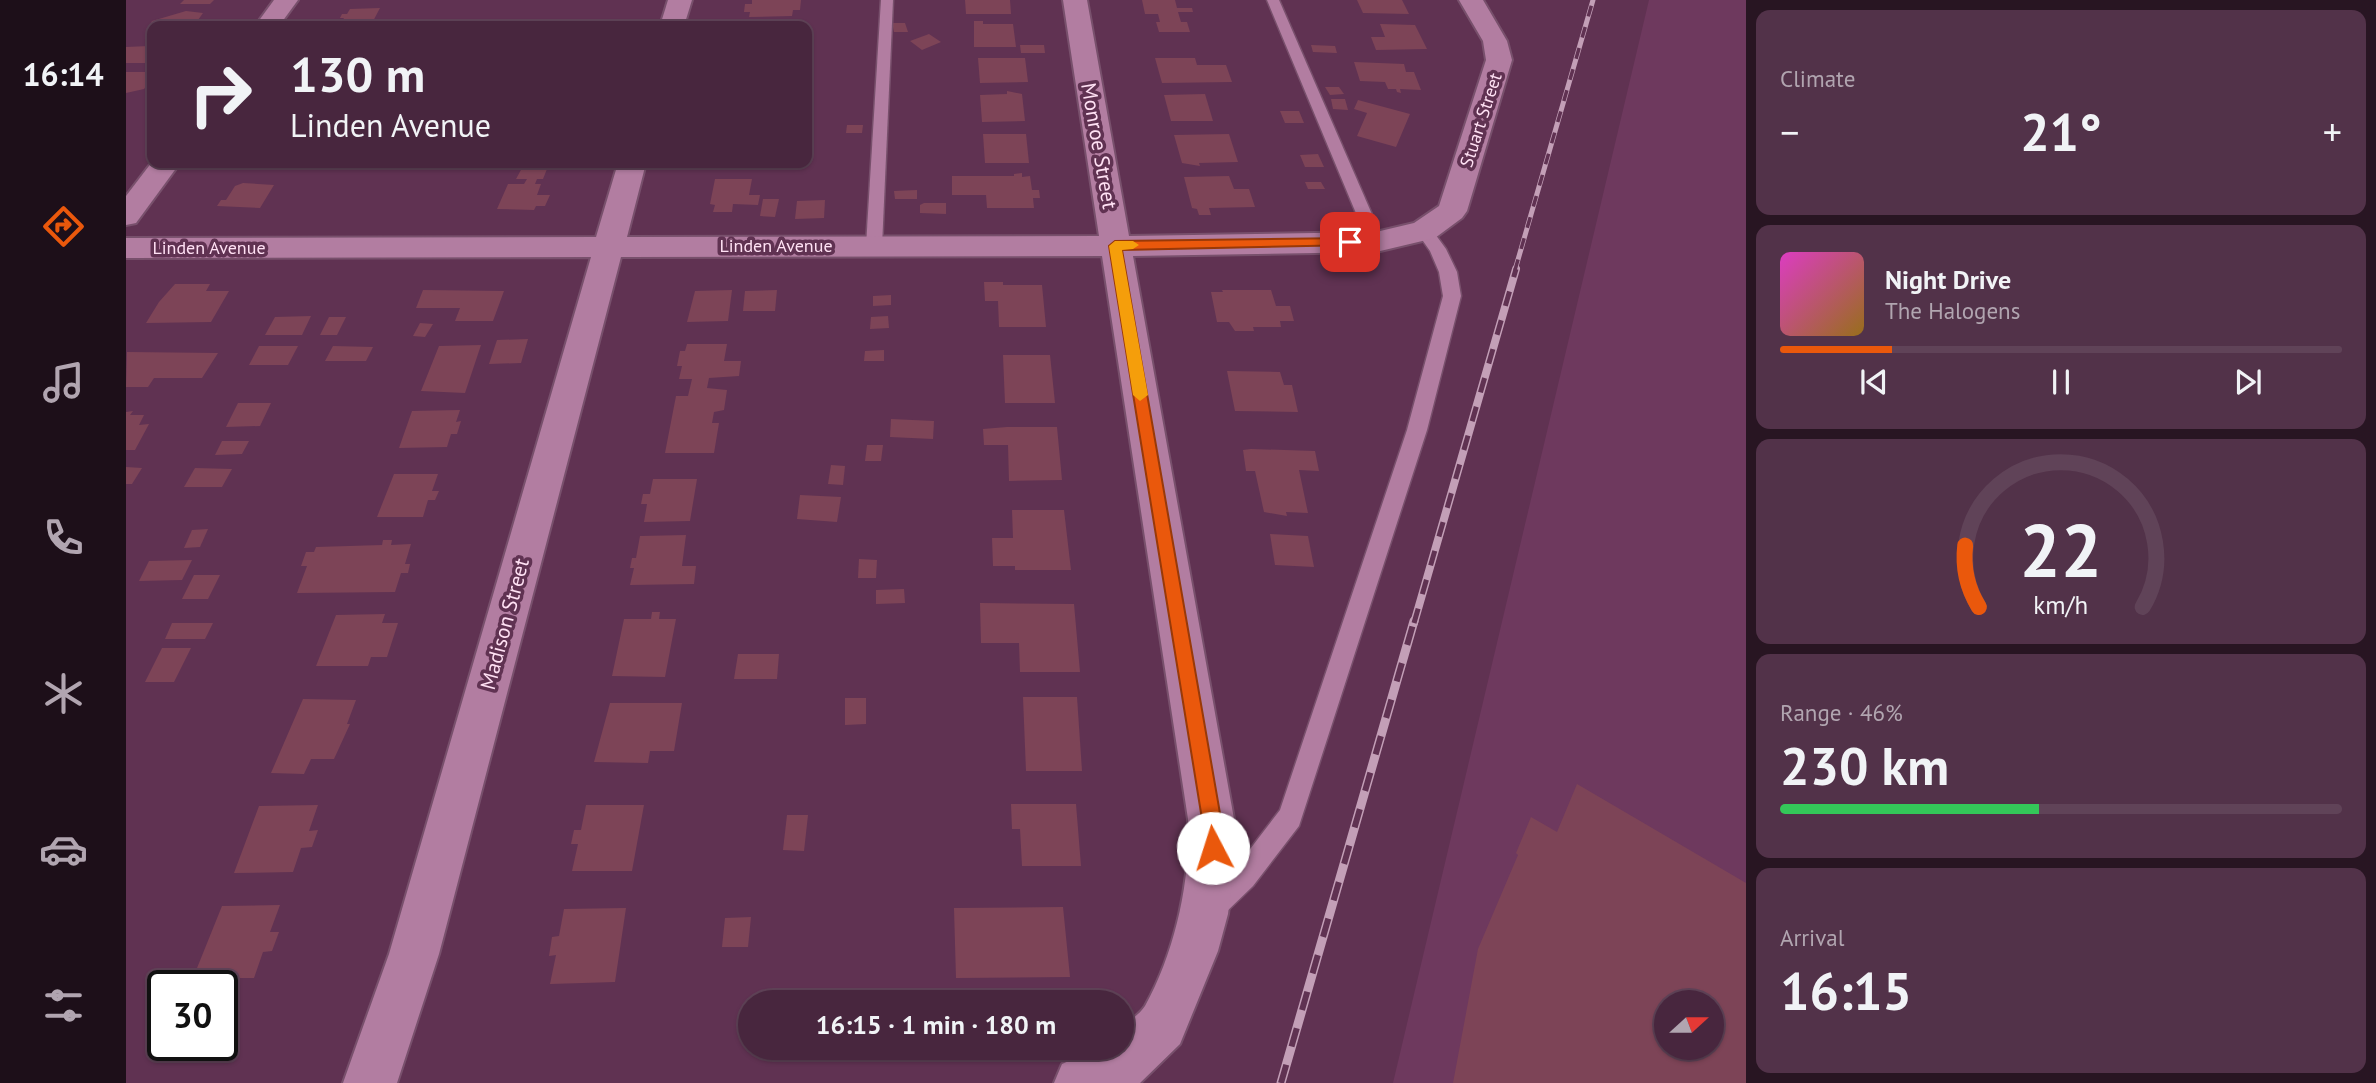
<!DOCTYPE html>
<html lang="en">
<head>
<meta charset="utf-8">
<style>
	:root { --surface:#48263e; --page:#523249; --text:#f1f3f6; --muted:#b1a5b0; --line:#604358; --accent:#ea580c }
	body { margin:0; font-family:"PT Sans",sans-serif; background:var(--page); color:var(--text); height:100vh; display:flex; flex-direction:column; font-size:26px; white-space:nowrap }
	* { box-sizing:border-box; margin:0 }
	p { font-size:23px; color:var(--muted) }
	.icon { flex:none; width:38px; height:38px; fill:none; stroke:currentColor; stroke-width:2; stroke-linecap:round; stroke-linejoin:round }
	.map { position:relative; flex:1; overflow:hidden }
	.side { display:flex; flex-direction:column; gap:10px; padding:10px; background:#281522; width:630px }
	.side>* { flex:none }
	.banner { position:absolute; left:21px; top:21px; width:665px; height:147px; border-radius:14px; box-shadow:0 2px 5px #0004,0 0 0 2px var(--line); background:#48263e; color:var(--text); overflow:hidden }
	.needle { width:46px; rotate:69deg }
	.controls { position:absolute; left:1528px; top:990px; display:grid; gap:14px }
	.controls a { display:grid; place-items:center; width:70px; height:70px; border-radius:50%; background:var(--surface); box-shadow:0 2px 5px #0004,0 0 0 2px var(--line); font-size:35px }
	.speed { position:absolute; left:21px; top:970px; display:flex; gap:14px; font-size:35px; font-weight:700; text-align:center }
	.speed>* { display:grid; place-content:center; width:91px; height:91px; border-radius:50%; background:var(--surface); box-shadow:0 2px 5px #0004,0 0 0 2px var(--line); line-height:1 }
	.speed .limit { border:4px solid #111; border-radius:10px; background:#fff; color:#111 }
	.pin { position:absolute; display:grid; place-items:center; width:60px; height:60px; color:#fff; margin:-30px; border-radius:14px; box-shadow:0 4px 10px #0006 }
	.me { position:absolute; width:77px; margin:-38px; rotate:355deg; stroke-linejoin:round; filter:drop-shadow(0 0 5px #0008) }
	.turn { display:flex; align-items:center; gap:24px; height:147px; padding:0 28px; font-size:32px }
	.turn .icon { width:91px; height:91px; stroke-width:2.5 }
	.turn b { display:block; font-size:49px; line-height:60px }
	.big { font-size:52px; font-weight:600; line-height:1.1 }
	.side .tile { flex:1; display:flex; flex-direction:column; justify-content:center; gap:10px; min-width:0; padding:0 24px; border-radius:14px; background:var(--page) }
	.side .dial { align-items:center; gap:0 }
	.dial svg { height:182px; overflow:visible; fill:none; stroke:var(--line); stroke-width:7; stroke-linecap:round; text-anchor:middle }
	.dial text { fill:var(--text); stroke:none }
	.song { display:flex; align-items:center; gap:21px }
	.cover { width:84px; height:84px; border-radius:10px; background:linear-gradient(135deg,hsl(310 70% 55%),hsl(40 70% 35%)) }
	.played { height:7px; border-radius:4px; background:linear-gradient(90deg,var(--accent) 20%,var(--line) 20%) }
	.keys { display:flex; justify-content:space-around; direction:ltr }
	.heat { display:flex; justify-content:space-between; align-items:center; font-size:38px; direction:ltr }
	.charge { height:10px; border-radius:5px; background:linear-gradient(90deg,#34c759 46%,var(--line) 0) }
	.trip { position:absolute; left:612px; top:990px; width:396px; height:70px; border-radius:35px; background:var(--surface); box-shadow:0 2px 5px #0004,0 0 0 2px var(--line); font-weight:600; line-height:70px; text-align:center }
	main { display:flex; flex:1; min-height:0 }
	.tab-bar { display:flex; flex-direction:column; width:126px; justify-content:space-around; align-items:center; background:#1d0f19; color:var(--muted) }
	.tab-bar .icon { width:49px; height:49px }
	.tab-bar .current { color:var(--accent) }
	.tab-bar b { font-size:32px; color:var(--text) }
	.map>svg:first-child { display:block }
</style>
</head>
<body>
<main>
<nav class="tab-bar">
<b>16:14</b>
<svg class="icon current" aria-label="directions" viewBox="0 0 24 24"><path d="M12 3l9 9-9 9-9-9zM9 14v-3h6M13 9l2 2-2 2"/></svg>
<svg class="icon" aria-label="music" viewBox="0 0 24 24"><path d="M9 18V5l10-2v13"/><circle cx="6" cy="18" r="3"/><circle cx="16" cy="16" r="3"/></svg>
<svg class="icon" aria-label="phone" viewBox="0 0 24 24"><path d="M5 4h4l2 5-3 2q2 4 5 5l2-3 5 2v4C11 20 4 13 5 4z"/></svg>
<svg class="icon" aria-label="climate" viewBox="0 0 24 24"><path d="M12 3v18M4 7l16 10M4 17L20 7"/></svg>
<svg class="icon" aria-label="car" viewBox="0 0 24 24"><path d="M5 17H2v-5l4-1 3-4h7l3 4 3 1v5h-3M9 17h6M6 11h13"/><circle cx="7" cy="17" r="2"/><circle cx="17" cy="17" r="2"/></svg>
<svg class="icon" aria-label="filters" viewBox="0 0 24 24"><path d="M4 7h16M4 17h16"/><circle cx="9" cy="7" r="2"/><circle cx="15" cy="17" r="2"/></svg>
</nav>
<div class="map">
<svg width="1620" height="1083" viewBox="0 0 1620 1083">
	<rect width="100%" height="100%" fill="#603252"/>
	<path fill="#6e395e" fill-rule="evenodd" d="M1523,0h97v1083h-353zM1540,1003h46v45h-46z"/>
	<g fill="#7d4457" fill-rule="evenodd">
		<polygon points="58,0 88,0 84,4 54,4"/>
		<polygon points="626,0 675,0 674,10 667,10 666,16 623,17 624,12 618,12 619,4 626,4"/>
		<polygon points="839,0 884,0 885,14 840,14"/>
		<polygon points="1016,0 1049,0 1051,8 1066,8 1067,12 1052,12 1055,22 1061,22 1064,32 1033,32 1030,22 1034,22 1032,14 1019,14"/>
		<polygon points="1231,0 1276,0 1283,14 1237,13"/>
		<polygon points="254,8 245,25 213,26 218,18 214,18 216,14 221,14 224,9"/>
		<polygon points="60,11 77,13 72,20 77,20 67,26 26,26 26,29 21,29 26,21"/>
		<polygon points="848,21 857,21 857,24 887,24 890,47 848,47"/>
		<polygon points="766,23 779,23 782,32 768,32"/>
		<polygon points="1254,24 1289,25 1301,49 1250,50 1245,37 1259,37"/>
		<polygon points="803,34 815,42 796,50 784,41"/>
		<polygon points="894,45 918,45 919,53 895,53"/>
		<polygon points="1185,45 1209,46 1211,53 1187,52"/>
		<polygon points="23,46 26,46 26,63 0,63 0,47"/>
		<polygon points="852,58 899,58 902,82 854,83"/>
		<polygon points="1029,58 1069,58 1071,65 1100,65 1106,82 1036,83"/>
		<polygon points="1228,62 1278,64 1280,72 1288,72 1295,90 1274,89 1275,93 1271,92 1270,89 1262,89 1259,82 1234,81"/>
		<polygon points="0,72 26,72 22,80 26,80 26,84 22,84 18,89 0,93"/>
		<polygon points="1199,87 1213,87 1218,94 1204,95"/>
		<polygon points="881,91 896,94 899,121 856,122 854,95 881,94"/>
		<polygon points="1079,94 1087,121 1045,121 1038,95"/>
		<polygon points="1205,99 1219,99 1222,110 1207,109"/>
		<polygon points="1232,100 1284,114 1270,147 1231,136 1241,113 1228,109"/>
		<polygon points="1154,111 1173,111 1178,123 1159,123"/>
		<polygon points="721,125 737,125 736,133 720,133"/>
		<polygon points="857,134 900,134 903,163 859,163"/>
		<polygon points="1103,134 1112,162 1073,163 1074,166 1056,163 1048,135"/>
		<polygon points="1192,154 1198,167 1179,167 1174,155"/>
		<polygon points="124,163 181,163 178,168 120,168"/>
		<polygon points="412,163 423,164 417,179 411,179 409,184 415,184 411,195 424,195 419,206 410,206 408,210 371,209 382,184 398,184 401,179 390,179 396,168 410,168"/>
		<polygon points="896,173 896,177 904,176 906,190 913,190 914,198 907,198 908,208 861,208 860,195 826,195 826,176 888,176 888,174"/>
		<polygon points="1103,176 1108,189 1123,189 1129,207 1083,208 1085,215 1073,215 1071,209 1066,208 1058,177"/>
		<polygon points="589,179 626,179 623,195 634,195 632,205 607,204 606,212 587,212 589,205 584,204"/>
		<polygon points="1179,182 1195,182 1199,189 1182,189"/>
		<polygon points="117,183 148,185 134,208 91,206 95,200 100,200 109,186"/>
		<polygon points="791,190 791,199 769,199 768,191"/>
		<polygon points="637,199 653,199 649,217 634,216"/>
		<polygon points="699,200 698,218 669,219 671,201"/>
		<polygon points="798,203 820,203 820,214 794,213 794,205"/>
		<polygon points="858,282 877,282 877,285 916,285 920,327 873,327 872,301 859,301"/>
		<polygon points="49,284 84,284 80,291 103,291 85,322 20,323 33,302"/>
		<polygon points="297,290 378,291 367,321 329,321 334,308 290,308"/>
		<polygon points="606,290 602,321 561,322 569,291"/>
		<polygon points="651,290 649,311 617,311 619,291"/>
		<polygon points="1096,290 1145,290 1150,306 1164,306 1168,321 1154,321 1155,327 1127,327 1128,331 1109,331 1103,322 1091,322 1085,292 1097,292"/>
		<polygon points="765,295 765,305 747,306 747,296"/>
		<polygon points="185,316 176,335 139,335 149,317"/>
		<polygon points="762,316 763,328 744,329 745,317"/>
		<polygon points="203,317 220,317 211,335 194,335"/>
		<polygon points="294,323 307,324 299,337 287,336"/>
		<polygon points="402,339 395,363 363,364 371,340"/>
		<polygon points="561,344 601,344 598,361 615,361 613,376 583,378 581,388 601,390 598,410 588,412 586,423 593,423 588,453 539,453 550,396 562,396 566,379 553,379 556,366 551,366 554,351 559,351"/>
		<polygon points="355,345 339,393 295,391 313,346"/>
		<polygon points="133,346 172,346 162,365 123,365"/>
		<polygon points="207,346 247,347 240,361 199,361"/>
		<polygon points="758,350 758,361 738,361 739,351"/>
		<polygon points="1,352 92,353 76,378 28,378 22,387 0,387"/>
		<polygon points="877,355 924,355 929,403 879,403"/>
		<polygon points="1101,371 1154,372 1158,385 1166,385 1172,412 1109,411"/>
		<polygon points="112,403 145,403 134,426 100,427"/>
		<polygon points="334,410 330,422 335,421 331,434 325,434 321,447 273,448 286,411"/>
		<polygon points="7,411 4,415 18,415 13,425 23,424 9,450 0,450 0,412"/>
		<polygon points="765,419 808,421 807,439 764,437"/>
		<polygon points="881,427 931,427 936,480 883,481 882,445 858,445 857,429"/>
		<polygon points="96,441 123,441 116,454 89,455"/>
		<polygon points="741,445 757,445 755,461 739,461"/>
		<polygon points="1125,449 1189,451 1193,471 1173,470 1182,513 1160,512 1161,516 1138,512 1129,471 1120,471 1117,450"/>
		<polygon points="705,465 719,466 717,485 702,484"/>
		<polygon points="0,467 16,468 6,484 0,484"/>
		<polygon points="69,468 106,469 96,487 58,487"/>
		<polygon points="268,474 312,474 306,491 313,491 309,500 302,500 297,517 251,517"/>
		<polygon points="527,479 571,479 564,521 518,522 521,504 515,504 517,494 524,494"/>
		<polygon points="674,495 715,497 711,522 671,519"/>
		<polygon points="886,510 938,510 945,570 889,570 889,566 867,566 866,538 887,538"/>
		<polygon points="82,529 74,547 58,548 66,530"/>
		<polygon points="1144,534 1182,536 1188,567 1149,565"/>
		<polygon points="560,535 556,566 570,566 568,584 504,585 508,568 504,568 506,558 510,558 514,536"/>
		<polygon points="257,540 266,540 265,545 285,544 279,564 284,564 282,573 275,573 269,592 171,593 181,566 175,566 180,552 188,552 190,547 256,545"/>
		<polygon points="733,559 751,560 750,578 732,578"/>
		<polygon points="66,560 56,580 13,581 23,561"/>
		<polygon points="68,575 94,575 82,599 56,599"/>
		<polygon points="778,589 779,603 750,604 750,590"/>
		<polygon points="854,603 948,604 954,672 894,672 893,643 855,643"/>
		<polygon points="526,612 534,612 533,619 550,619 539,677 486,676 498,619 525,619"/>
		<polygon points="259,614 256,623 272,623 261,657 245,657 242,666 190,666 210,615"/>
		<polygon points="46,623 87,623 79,639 39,639"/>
		<polygon points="36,648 65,648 48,682 19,682"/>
		<polygon points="612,654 653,654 651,679 608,679"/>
		<polygon points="897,697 951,697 956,771 900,771"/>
		<polygon points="719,698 740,698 740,724 719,725"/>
		<polygon points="177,699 230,700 221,724 224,724 208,759 185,759 178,774 145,773"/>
		<polygon points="484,703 556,703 548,751 524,751 522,763 468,762"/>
		<path d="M1451,784l169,99v200h-293l25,-134 40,-94 -2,-2 15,-36 26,15zM1540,1003h46v45h-46z"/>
		<polygon points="885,804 950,804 955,866 896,866 894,829 886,829"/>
		<polygon points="192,805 183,831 192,830 186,847 175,848 167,872 108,873 133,806"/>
		<polygon points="460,805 518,805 506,871 446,871 452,844 445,844 448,830 455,830"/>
		<polygon points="661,815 682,815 678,851 657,850"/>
		<polygon points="154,905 144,932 153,932 146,951 137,952 128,978 67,978 96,906"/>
		<polygon points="937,907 944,977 830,978 828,908"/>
		<polygon points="500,908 489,982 424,984 430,955 423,956 426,937 433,936 438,909"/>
		<polygon points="625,917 622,947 596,947 599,918"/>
	</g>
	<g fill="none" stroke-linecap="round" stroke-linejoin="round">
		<defs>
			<g id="service">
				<polygon points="755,0 767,0 756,246 748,251 740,246"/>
				<polygon points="1141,0 1153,0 1258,242 1256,246 1250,247 1242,242"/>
				<polygon points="1298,226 1304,227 1320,249 1331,272 1335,296 1301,430 1173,826 1127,886 1094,918 1085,922 1076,918 1072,909 1076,900 1118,857 1154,810 1281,430 1317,296 1313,272 1304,251 1290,231"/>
			</g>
			<g id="minor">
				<polygon points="148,0 172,0 153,26 129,26"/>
				<polygon points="542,0 566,0 558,26 534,26"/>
				<path d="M937,0h24l42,236 247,-4 38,-9 25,-17 47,-146 -3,-19 -24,-41h24l24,41 5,19 -45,151 -5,7 -27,20 -59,14 -243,4 101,563 2,29 -8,66 -10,37 -38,93 -40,39h-86l8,-19 36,-16h24v-20c7,-7 18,-14 23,-22 30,-54 46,-126 43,-187l-86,-563 -481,1 -182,697 -42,129h-54l46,-129 202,-697 -465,1v-20l470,-1 22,-74h28l-19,74 472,-1z"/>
				<polygon points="26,162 54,163 10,223 0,225 0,196"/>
			</g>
		</defs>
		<use href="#service" stroke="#78506c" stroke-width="3"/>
		<use href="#minor" stroke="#78506c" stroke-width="4"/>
		<use href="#service" fill="#b27da1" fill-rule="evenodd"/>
		<use href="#minor" fill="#b27da1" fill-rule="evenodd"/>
		<defs>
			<polyline id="rail-far2" points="1389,270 1467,0"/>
			<polyline id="rail-far1" points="1288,623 1390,269"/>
			<polyline id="rail" points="1155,1083 1288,621"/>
		</defs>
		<use href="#rail-far2" stroke="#c39fb7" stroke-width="5"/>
		<use href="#rail-far1" stroke="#c39fb7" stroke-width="8"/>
		<use href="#rail" stroke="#c39fb7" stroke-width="9"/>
		<use href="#rail-far2" stroke="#603252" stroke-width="3.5" stroke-dasharray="11" stroke-linecap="butt"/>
		<use href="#rail-far1" stroke="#603252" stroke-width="5" stroke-dasharray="15" stroke-linecap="butt"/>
		<use href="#rail" stroke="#603252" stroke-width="6" stroke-dasharray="19" stroke-linecap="butt"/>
	</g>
	<polygon fill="#ea580c" stroke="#983908" stroke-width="2" points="1224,238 1231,242 1229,245 996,250 1095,819 1097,848 1094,855 1087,858 1080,855 1076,819 983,246 989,241"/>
	<polygon fill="#f59e0b" points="989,241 1007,241 1013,245 1007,249 996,250 1022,395 1014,401 1007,395 983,246"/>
	<g text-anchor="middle" stroke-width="7" stroke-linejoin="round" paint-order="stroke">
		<g font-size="18" fill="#ffe1f4" stroke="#603252">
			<text transform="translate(1355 120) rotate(-72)" y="6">Stuart Street</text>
			<text x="650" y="252">Linden Avenue</text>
			<text x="83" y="254">Linden Avenue</text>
		</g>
		<g font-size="21" fill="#ffe1f4" stroke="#603252">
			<text transform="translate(973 146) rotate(80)" y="7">Monroe Street</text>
			<text transform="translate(379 624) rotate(-75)" y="7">Madison Street</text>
		</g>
	</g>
</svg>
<div class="controls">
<a><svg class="needle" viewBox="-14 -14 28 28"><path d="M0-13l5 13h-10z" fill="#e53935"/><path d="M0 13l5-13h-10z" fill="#b1a5b0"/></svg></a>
</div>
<div class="speed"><div class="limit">30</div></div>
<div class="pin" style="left:1224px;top:242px;background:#d93025"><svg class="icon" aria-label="arrive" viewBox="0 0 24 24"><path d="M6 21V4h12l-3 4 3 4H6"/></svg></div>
<svg class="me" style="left:1087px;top:848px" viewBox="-20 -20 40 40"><circle r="19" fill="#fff"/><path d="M0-13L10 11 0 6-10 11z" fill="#ea580c"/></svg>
<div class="trip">16:15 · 1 min · 180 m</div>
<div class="banner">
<div class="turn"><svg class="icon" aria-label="right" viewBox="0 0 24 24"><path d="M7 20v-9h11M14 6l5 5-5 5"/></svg><div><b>130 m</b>Linden Avenue</div></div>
</div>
</div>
<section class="side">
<div class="tile"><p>Climate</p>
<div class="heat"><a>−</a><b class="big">21°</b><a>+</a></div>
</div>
<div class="tile">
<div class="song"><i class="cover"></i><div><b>Night Drive</b><p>The Halogens</p></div></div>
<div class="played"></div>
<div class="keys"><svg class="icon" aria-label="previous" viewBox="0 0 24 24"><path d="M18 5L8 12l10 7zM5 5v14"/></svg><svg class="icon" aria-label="pause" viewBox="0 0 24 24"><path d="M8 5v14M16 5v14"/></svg><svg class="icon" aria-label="next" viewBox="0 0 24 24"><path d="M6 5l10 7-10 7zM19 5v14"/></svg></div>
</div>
<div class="tile dial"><svg viewBox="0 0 100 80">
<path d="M14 69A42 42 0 1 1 86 69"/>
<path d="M14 69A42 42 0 0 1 8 42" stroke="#ea580c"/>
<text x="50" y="56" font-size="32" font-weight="700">22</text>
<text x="50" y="72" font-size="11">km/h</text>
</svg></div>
<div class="tile"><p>Range · 46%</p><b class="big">230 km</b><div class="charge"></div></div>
<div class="tile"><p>Arrival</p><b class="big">16:15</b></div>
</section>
</main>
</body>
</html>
